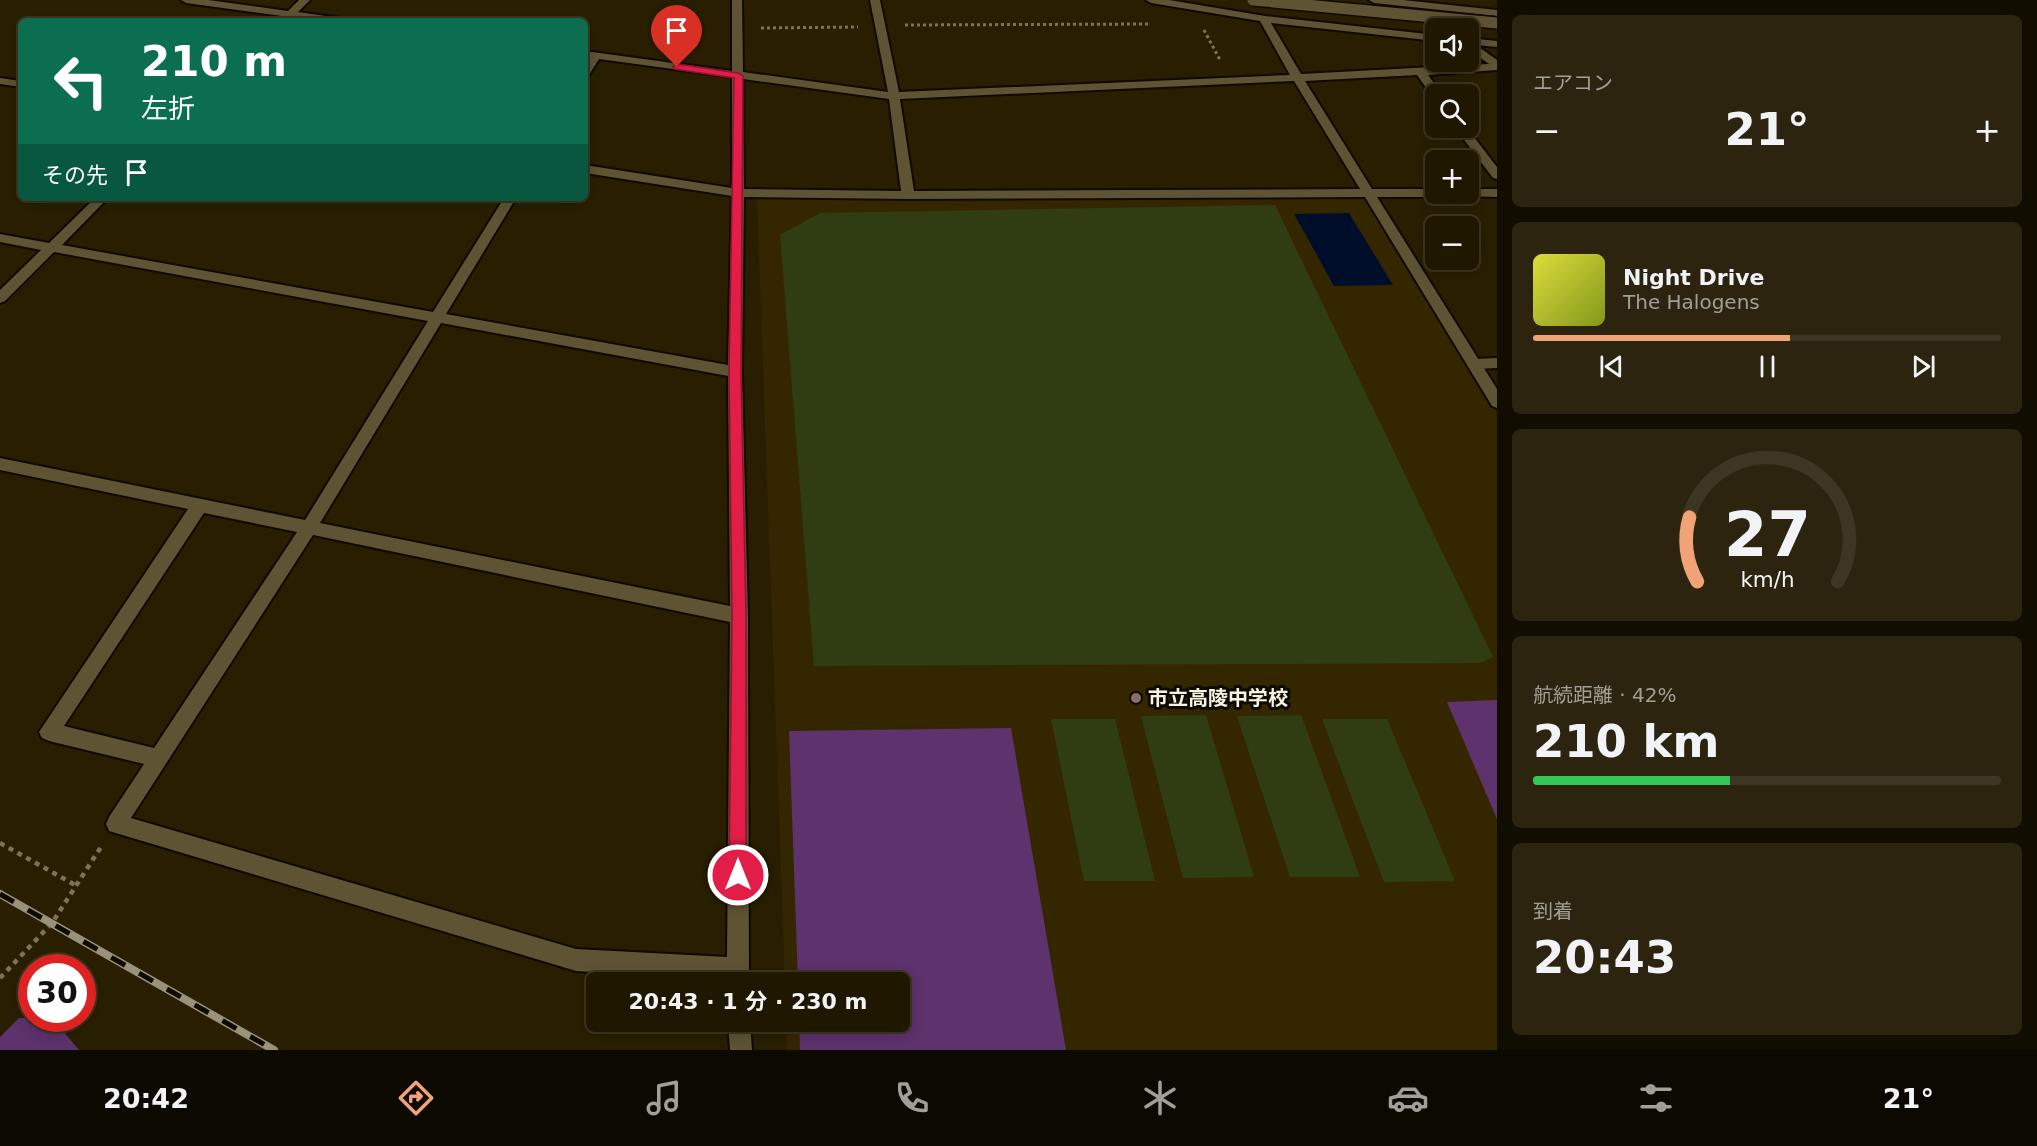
<!DOCTYPE html>
<html lang="ja">
<head>
<meta charset="utf-8">
<style>
	:root { --surface:#1f1700; --page:#2c240f; --text:#f1f3f6; --muted:#a19f99; --line:#3c3622; --accent:#efa376 }
	body { margin:0; font-family:"DejaVu Sans","Noto Sans JP",sans-serif; background:var(--page); color:var(--text); height:100vh; display:flex; flex-direction:column; font-size:22px; white-space:nowrap }
	* { box-sizing:border-box; margin:0 }
	p { font-size:20px; color:var(--muted) }
	.icon { flex:none; width:33px; height:33px; fill:none; stroke:currentColor; stroke-width:2; stroke-linecap:round; stroke-linejoin:round }
	.map { position:relative; flex:1; overflow:hidden }
	.details { display:flex; flex-direction:column; gap:15px; padding:15px; background:#110d00; width:540px }
	.details>* { flex:none }
	.top-card { position:absolute; left:18px; top:18px; width:570px; height:183px; border-radius:9px; box-shadow:0 3px 15px #0003,0 0 0 2px var(--line); background:#0b6e4f; color:#fff; overflow:hidden }
	.tools { position:absolute; left:1425px; top:18px; display:grid; gap:12px }
	.tools a { display:grid; place-items:center; width:54px; height:54px; border-radius:9px; background:var(--surface); box-shadow:0 3px 15px #0003,0 0 0 2px var(--line); font-size:30px }
	.speed { position:absolute; left:18px; top:954px; display:flex; gap:12px; font-size:30px; font-weight:700; text-align:center }
	.speed>* { display:grid; place-content:center; width:78px; height:78px; border-radius:50%; background:var(--surface); box-shadow:0 3px 15px #0003,0 0 0 2px var(--line); line-height:1 }
	.speed .limit { border:9px solid #d22; background:#fff; color:#111 }
	.pin { position:absolute; display:grid; place-items:center; width:51px; height:51px; color:#fff; margin:-62px -26px; border-radius:50% 50% 50% 0; rotate:-45deg; box-shadow:0 0 6px #0007 }
	.pin .icon { rotate:45deg }
	.me { position:absolute; width:66px; margin:-33px; rotate:0deg; stroke-linejoin:round; filter:drop-shadow(0 0 4px #0008) }
	.turn { display:flex; align-items:center; gap:21px; height:126px; padding:0 24px; font-size:27px }
	.turn .icon { width:78px; height:78px; stroke-width:2.5 }
	.turn b { display:block; font-size:42px; line-height:51px }
	.then { display:flex; align-items:center; height:57px; padding:0 24px; background:#0003; gap:12px; font-size:22px }
	.big { font-size:45px; font-weight:700; line-height:1.1 }
	.details .card { flex:1; display:flex; flex-direction:column; justify-content:center; gap:9px; min-width:0; padding:0 21px; border-radius:9px; background:var(--page) }
	.details .dial { align-items:center; gap:0 }
	.dial svg { height:156px; overflow:visible; fill:none; stroke:var(--line); stroke-width:7; stroke-linecap:round; text-anchor:middle }
	.dial text { fill:var(--text); stroke:none }
	.song { display:flex; align-items:center; gap:18px }
	.cover { width:72px; height:72px; border-radius:9px; background:linear-gradient(135deg,hsl(60 70% 55%),hsl(70 70% 35%)) }
	.played { height:6px; border-radius:3px; background:linear-gradient(90deg,var(--accent) 55%,var(--line) 55%) }
	.keys { display:flex; justify-content:space-around; direction:ltr }
	.heat { display:flex; justify-content:space-between; align-items:center; font-size:33px; direction:ltr }
	.charge { height:9px; border-radius:4px; background:linear-gradient(90deg,#34c759 42%,var(--line) 0) }
	.trip { position:absolute; left:586px; top:972px; width:324px; height:60px; border-radius:9px; background:var(--surface); box-shadow:0 3px 15px #0003,0 0 0 2px var(--line); font-weight:700; line-height:60px; text-align:center }
	.tab-bar { display:flex; height:96px; justify-content:space-around; align-items:center; background:#0c0900; color:var(--muted) }
	.tab-bar .icon { width:42px; height:42px }
	.tab-bar .current { color:var(--accent) }
	.tab-bar b { font-size:27px; color:var(--text) }
	main { display:flex; flex:1; min-height:0 }
	.map>svg:first-child { display:block }
</style>
</head>
<body>
<main>
<div class="map">
<svg width="1497" height="1050" viewBox="0 0 1497 1050">
	<rect width="100%" height="100%" fill="#291f00"/>
	<polygon fill="#342700" points="1364,193 1497,413 1497,1050 787,1050 786,1022 900,1022 900,982 785,982 757,199"/>
	<g fill="#303d12">
		<polygon points="1275,205 1493,657 1480,663 814,666 780,235 820,213"/>
		<polygon points="1206,715 1254,877 1183,878 1141,716"/>
		<polygon points="1301,715 1360,877 1290,877 1237,716"/>
		<polygon points="1051,719 1115,719 1155,881 1084,881"/>
		<polygon points="1322,719 1387,719 1455,881 1384,882"/>
	</g>
	<polygon fill="#000e2a" points="1349,213 1393,285 1334,286 1294,214"/>
	<g fill="#5d326d">
		<polygon points="1497,700 1497,819 1447,702"/>
		<polygon points="1011,728 1066,1050 800,1050 799,1022 900,1022 900,982 798,982 789,731"/>
		<polygon points="19,1018 52,1018 79,1050 0,1050 0,1037"/>
	</g>
	<g fill="none" stroke-linecap="round" stroke-linejoin="round">
		<defs>
			<polygon id="service" points="1497,358 1497,368 1474,369 1467,364 1474,359"/>
			<g id="minor">
				<polygon points="181,0 208,0 288,11 299,0 310,0 298,12 340,18 345,21 292,18 286,21 282,20 282,16 186,3"/>
				<path d="M732,0h10l1,72 145,20 -18,-92h10l19,92 391,-17 -30,-54 -109,-18 -5,-3h23l96,16 171,19v6l-165,-18 30,51 188,-10 -21,-15v-11l29,3v6l-21,-2 21,15v10l-69,5 14,19h-6v3l-4,-1 -15,-21 -112,6 67,108h64v5h6l-6,3h-59l120,192v19l-5,-2 -127,-209 -457,2 -164,-2 -2,175 6,244 1,366 -173,-11 -467,-140 -3,-7 3,-7 35,-53 -95,-23 -7,-3 -3,-6 149,-223 -188,-39v-12l305,62 123,-199 -374,-69 -49,49 -5,2v-13l41,-40 -41,-8v-8l49,9 46,-45h13l-46,47 371,67 71,-114h12l-70,116 282,51 4,-169 -147,-23v-8l147,23v-111l-133,-18 -10,16 -4,1v-12l4,-6 -4,-1v-6l147,20zM743,79l146,20 12,92 -157,-2zM1294,81l66,108 -446,2 -14,-92zM441,323l287,53 2,230 -410,-83zM204,513l93,19 -143,216 -90,-22zM313,535l417,87 -3,335 -151,-8 -445,-131z"/>
				<polygon points="1369,0 1403,0 1497,10 1497,16 1374,3"/>
				<polygon points="0,78 21,81 21,87 0,84"/>
				<polygon points="1455,128 1467,128 1497,167 1497,179 1493,178"/>
				<polygon points="1468,189 1497,189 1497,197 1464,196 1462,194 1468,194"/>
				<polygon points="728,1022 750,1022 752,1050 730,1050"/>
			</g>
		</defs>
		<use href="#service" stroke="#100900" stroke-width="4"/>
		<use href="#minor" stroke="#100900" stroke-width="4"/>
		<g stroke="#7c735a" stroke-width="3" stroke-dasharray="3 3" stroke-linecap="butt">
			<polyline points="905,25 1149,24"/>
			<polyline points="761,28 858,27"/>
			<polyline points="1204,30 1220,60"/>
		</g>
		<g stroke="#7c735a" stroke-width="4.5" stroke-dasharray="5 5" stroke-linecap="butt">
			<polyline points="0,843 77,886"/>
			<polyline points="0,978 52,923 101,847"/>
		</g>
		<use href="#service" fill="#5e5333" fill-rule="evenodd"/>
		<use href="#minor" fill="#5e5333" fill-rule="evenodd"/>
		<defs>
			<polyline id="rail" points="0,894 274,1050"/>
		</defs>
		<use href="#rail" stroke="#999179" stroke-width="8"/>
		<use href="#rail" stroke="#0e0a01" stroke-width="5" stroke-dasharray="16" stroke-linecap="butt"/>
		<defs>
			<polyline id="tertiary-bridge" points="1253,0 1497,23"/>
		</defs>
		<use href="#tertiary-bridge" stroke="#100900" stroke-width="14" stroke-linecap="butt"/>
		<use href="#tertiary-bridge" stroke="#5e5333" stroke-width="11"/>
	</g>
	<polygon fill="#e11d48" stroke="#92132f" stroke-width="1.5" points="677,64 738,73 743,76 741,372 746,616 746,875 744,881 738,884 732,881 729,875 732,616 729,372 734,78 674,69 673,67"/>
	<circle fill="#8d6e63" stroke="#0e0a01" stroke-width="2" cx="1136" cy="698" r="6"/>
	<g text-anchor="middle" stroke-width="6" stroke-linejoin="round" paint-order="stroke">
		<g font-size="20" font-weight="bold" fill="#f8f2e0" stroke="#0e0a01" text-anchor="start">
			<text x="1148" y="705">市立高陵中学校</text>
		</g>
	</g>
</svg>
<div class="tools">
<a><svg class="icon" aria-label="sound" viewBox="0 0 24 24"><path d="M4 9h4l5-4v14l-5-4H4zM17 9q2 3 0 6"/></svg></a>
<a><svg class="icon" aria-label="search" viewBox="0 0 24 24"><circle cx="10" cy="10" r="6"/><path d="M15 15l6 6"/></svg></a>
<a>+</a>
<a>−</a>
</div>
<div class="speed"><div class="limit">30</div></div>
<div class="pin" style="left:677px;top:67px;background:#d93025"><svg class="icon" aria-label="arrive" viewBox="0 0 24 24"><path d="M6 21V4h12l-3 4 3 4H6"/></svg></div>
<svg class="me" style="left:738px;top:875px" viewBox="-20 -20 40 40"><circle r="17" fill="#e11d48" stroke="#fff" stroke-width="3"/><path d="M0-11L8 9 0 5-8 9z" fill="#fff"/></svg>
<div class="trip">20:43 · 1 分 · 230 m</div>
<div class="top-card">
<div class="turn"><svg class="icon" aria-label="left" viewBox="0 0 24 24"><path d="M17 20v-9H6M10 6l-5 5 5 5"/></svg><div><b>210 m</b>左折</div></div>
<div class="then">その先<svg class="icon" aria-label="arrive" viewBox="0 0 24 24"><path d="M6 21V4h12l-3 4 3 4H6"/></svg></div>
</div>
</div>
<section class="details">
<div class="card"><p>エアコン</p>
<div class="heat"><a>−</a><b class="big">21°</b><a>+</a></div>
</div>
<div class="card">
<div class="song"><i class="cover"></i><div><b>Night Drive</b><p>The Halogens</p></div></div>
<div class="played"></div>
<div class="keys"><svg class="icon" aria-label="previous" viewBox="0 0 24 24"><path d="M18 5L8 12l10 7zM5 5v14"/></svg><svg class="icon" aria-label="pause" viewBox="0 0 24 24"><path d="M8 5v14M16 5v14"/></svg><svg class="icon" aria-label="next" viewBox="0 0 24 24"><path d="M6 5l10 7-10 7zM19 5v14"/></svg></div>
</div>
<div class="card dial"><svg viewBox="0 0 100 80">
<path d="M14 69A42 42 0 1 1 86 69"/>
<path d="M14 69A42 42 0 0 1 10 36" stroke="#efa376"/>
<text x="50" y="56" font-size="32" font-weight="700">27</text>
<text x="50" y="72" font-size="11">km/h</text>
</svg></div>
<div class="card"><p>航続距離 · 42%</p><b class="big">210 km</b><div class="charge"></div></div>
<div class="card"><p>到着</p><b class="big">20:43</b></div>
</section>
</main>
<nav class="tab-bar">
<b>20:42</b>
<svg class="icon current" aria-label="directions" viewBox="0 0 24 24"><path d="M12 3l9 9-9 9-9-9zM9 14v-3h6M13 9l2 2-2 2"/></svg>
<svg class="icon" aria-label="music" viewBox="0 0 24 24"><path d="M9 18V5l10-2v13"/><circle cx="6" cy="18" r="3"/><circle cx="16" cy="16" r="3"/></svg>
<svg class="icon" aria-label="phone" viewBox="0 0 24 24"><path d="M5 4h4l2 5-3 2q2 4 5 5l2-3 5 2v4C11 20 4 13 5 4z"/></svg>
<svg class="icon" aria-label="climate" viewBox="0 0 24 24"><path d="M12 3v18M4 7l16 10M4 17L20 7"/></svg>
<svg class="icon" aria-label="car" viewBox="0 0 24 24"><path d="M5 17H2v-5l4-1 3-4h7l3 4 3 1v5h-3M9 17h6M6 11h13"/><circle cx="7" cy="17" r="2"/><circle cx="17" cy="17" r="2"/></svg>
<svg class="icon" aria-label="filters" viewBox="0 0 24 24"><path d="M4 7h16M4 17h16"/><circle cx="9" cy="7" r="2"/><circle cx="15" cy="17" r="2"/></svg>
<b>21°</b>
</nav>
</body>
</html>
